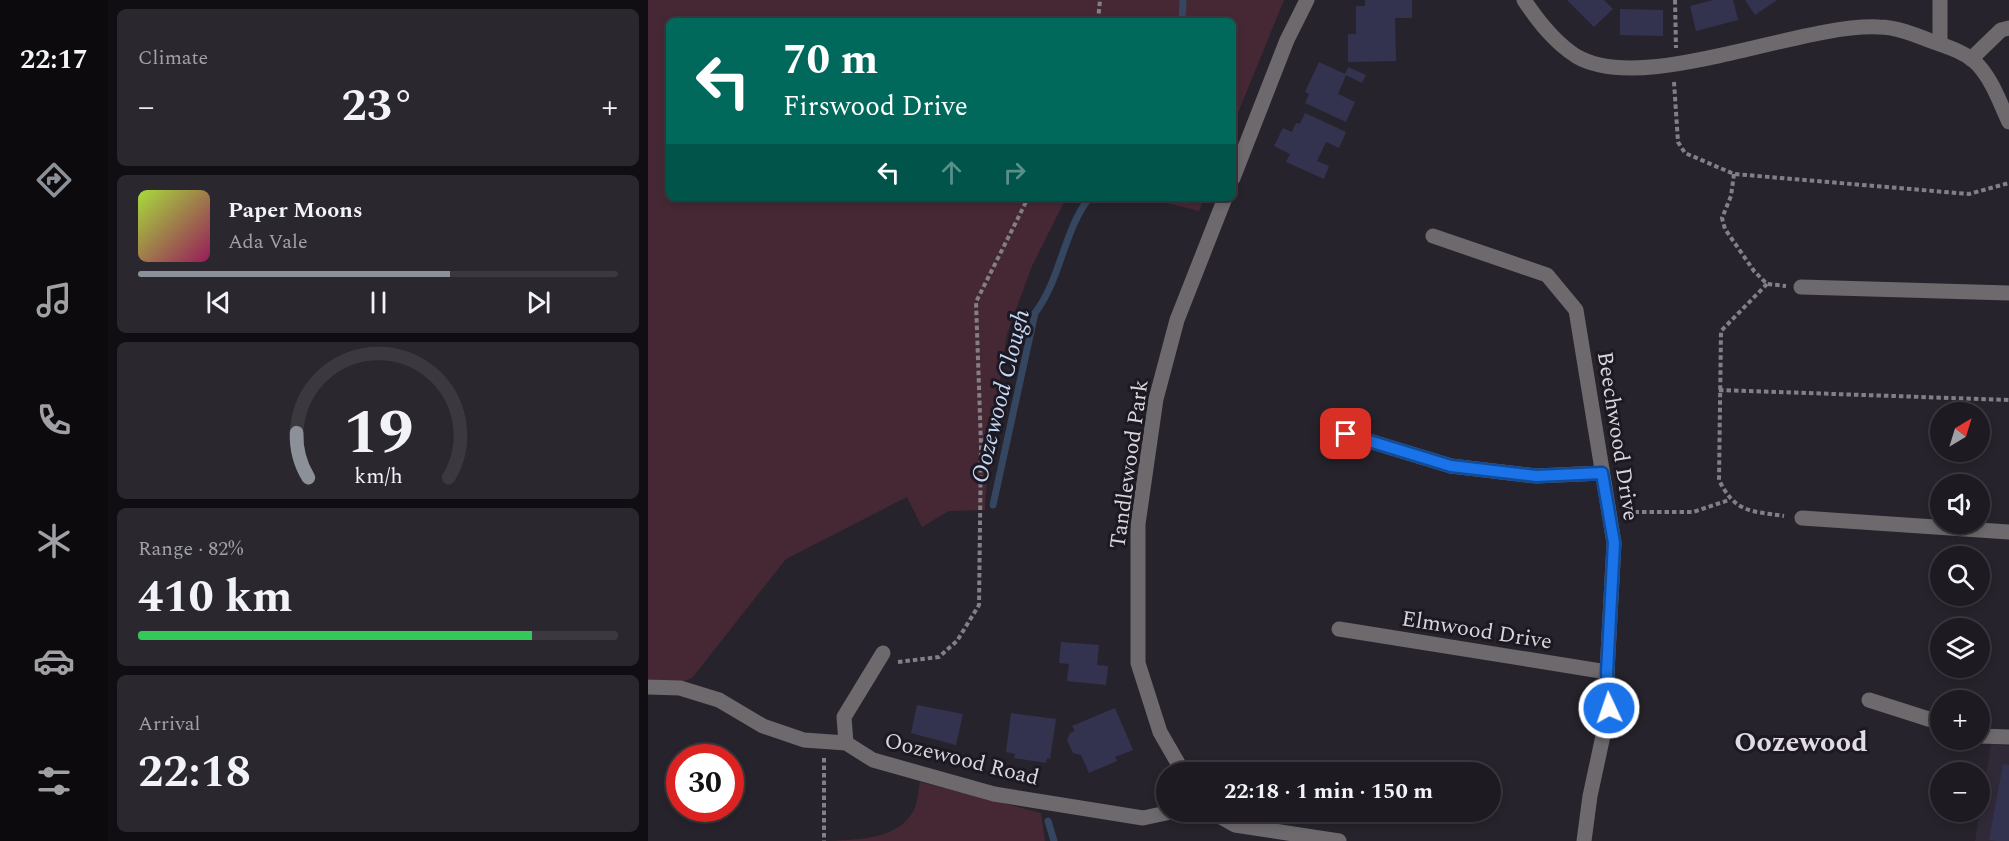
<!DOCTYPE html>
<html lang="en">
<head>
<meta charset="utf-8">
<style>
	:root { --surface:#1d1a21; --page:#2a272e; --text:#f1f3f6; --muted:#a0a1a5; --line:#3b383f; --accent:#8c9099 }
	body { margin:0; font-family:Spectral,serif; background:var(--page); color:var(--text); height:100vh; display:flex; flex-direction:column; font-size:22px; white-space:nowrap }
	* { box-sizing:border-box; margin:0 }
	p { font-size:20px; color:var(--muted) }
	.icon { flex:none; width:33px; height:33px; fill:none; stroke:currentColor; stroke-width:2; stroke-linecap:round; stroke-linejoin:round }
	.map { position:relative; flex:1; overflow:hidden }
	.panel { display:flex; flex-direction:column; gap:9px; padding:9px; background:#100e12; width:540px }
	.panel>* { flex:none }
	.banner { position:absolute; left:18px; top:18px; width:570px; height:183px; border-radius:9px; box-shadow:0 3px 9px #0003,0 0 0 2px var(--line); background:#00695c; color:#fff; overflow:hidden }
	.needle { width:39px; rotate:38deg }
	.tools { position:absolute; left:1282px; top:402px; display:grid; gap:12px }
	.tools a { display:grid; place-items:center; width:60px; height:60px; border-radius:50%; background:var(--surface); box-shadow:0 3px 9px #0003,0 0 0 2px var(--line); font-size:30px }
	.speed { position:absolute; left:18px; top:744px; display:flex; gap:12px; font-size:30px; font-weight:700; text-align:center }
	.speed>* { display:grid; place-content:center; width:78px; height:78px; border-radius:50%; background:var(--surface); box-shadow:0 3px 9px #0003,0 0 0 2px var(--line); line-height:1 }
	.speed .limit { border:9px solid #d22; background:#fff; color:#111 }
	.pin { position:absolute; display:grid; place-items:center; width:51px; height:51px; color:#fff; margin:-26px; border-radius:12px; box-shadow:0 3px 9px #0006 }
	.me { position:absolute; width:66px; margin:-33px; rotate:357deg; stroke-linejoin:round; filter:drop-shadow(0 0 4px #0008) }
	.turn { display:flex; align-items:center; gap:21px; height:126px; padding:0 18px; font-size:27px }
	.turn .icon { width:78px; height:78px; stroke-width:2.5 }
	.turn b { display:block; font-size:42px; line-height:51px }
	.lanes { display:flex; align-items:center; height:57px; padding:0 18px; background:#0003; justify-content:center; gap:30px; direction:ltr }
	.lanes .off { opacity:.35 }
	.big { font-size:45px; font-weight:700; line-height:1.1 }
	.panel .tile { flex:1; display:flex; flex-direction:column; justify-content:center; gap:9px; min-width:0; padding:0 21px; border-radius:9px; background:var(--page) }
	.panel .dial { align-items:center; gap:0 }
	.dial svg { height:156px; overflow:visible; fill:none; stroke:var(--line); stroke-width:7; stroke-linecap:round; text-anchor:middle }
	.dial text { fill:var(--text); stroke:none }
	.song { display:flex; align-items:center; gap:18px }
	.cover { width:72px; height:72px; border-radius:9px; background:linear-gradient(135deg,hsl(80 70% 55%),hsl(330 70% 35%)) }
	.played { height:6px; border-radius:3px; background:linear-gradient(90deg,var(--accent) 65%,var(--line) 65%) }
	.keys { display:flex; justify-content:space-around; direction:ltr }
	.heat { display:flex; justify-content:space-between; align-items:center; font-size:33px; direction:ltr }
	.charge { height:9px; border-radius:4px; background:linear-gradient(90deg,#34c759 82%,var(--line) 0) }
	.trip { position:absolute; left:508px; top:762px; width:345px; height:60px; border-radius:30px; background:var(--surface); box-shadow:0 3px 9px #0003,0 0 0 2px var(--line); font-weight:700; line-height:60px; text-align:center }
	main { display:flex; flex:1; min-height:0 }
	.menu { display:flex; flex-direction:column; width:108px; justify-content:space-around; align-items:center; background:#0c0a0d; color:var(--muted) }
	.menu .icon { width:42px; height:42px }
	.menu .current { color:var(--accent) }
	.menu b { font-size:27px; color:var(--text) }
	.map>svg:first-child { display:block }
</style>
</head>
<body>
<main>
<nav class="menu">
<b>22:17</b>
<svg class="icon current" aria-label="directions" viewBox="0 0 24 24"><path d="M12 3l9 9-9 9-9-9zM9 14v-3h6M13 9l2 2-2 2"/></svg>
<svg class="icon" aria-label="music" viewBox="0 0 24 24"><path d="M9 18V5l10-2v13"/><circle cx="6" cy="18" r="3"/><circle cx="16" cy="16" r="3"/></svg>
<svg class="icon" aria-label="phone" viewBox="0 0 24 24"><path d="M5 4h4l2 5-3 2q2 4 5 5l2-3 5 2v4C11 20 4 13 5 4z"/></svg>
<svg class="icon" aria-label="climate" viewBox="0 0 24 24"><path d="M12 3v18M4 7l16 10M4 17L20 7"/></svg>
<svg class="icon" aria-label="car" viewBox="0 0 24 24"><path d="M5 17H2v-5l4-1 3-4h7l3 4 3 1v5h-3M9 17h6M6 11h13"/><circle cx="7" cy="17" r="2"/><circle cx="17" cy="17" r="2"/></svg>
<svg class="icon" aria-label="filters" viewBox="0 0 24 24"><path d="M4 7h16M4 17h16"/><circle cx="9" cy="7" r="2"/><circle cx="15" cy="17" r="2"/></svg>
</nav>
<section class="panel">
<div class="tile"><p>Climate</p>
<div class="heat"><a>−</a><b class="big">23°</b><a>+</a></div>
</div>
<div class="tile">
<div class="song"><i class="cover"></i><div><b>Paper Moons</b><p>Ada Vale</p></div></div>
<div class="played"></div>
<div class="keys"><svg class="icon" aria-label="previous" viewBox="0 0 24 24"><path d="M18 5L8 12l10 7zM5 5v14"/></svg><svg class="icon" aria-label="pause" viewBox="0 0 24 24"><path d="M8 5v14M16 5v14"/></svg><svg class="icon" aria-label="next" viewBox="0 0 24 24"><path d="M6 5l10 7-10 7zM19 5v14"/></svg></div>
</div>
<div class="tile dial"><svg viewBox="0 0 100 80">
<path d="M14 69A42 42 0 1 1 86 69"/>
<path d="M14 69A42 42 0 0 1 8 46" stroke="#8c9099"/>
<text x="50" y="56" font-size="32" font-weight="700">19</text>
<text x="50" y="72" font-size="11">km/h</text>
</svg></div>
<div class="tile"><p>Range · 82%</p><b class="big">410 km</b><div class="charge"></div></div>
<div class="tile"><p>Arrival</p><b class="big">22:18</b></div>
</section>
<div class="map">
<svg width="1361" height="841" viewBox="0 0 1361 841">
	<rect width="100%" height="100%" fill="#27232c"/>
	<polygon fill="#302938" points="1343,744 1361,746 1361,841 1327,841"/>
	<g fill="#452834">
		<polygon points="0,0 636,0 585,125 585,21 21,21 21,198 418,198 384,266 359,334 340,460 337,510 301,511 274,527 259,497 138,559 44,678 33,682 0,679"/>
		<polygon points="498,198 556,198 551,211"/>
		<path d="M272,782l121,31 4,28h-215c29,-2 68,-1 84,-31 4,-8 4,-20 6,-28z"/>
	</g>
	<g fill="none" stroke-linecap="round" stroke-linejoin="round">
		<g stroke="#354660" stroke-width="7">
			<polyline points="534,21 535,0"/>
			<path d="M345,505l42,-192c26,-34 28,-81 54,-115"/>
			<polyline points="400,821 406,841"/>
		</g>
	</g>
	<g fill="#333350">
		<polygon points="717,0 764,0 764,18 747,18 748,61 700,62 700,34 708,34 708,6 717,6"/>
		<polygon points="919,0 956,0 965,9 946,27"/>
		<polygon points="1065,0 1085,0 1090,20 1048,31 1042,6"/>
		<polygon points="1097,0 1129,0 1107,15"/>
		<polygon points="972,9 1015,10 1015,36 972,35"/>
		<polygon points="671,62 697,74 700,67 718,75 714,83 698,75 690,94 707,102 698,122 657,103 661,94 657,92"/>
		<polygon points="657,113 698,132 691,148 678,142 669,161 681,166 676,179 638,162 642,154 626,146 635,128 644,132 648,123 652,124"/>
		<polygon points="413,642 451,645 449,665 460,666 458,685 419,681 421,664 411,663"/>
		<polygon points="269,705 315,714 308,745 263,733"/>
		<polygon points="467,708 485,750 467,757 469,761 441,773 433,755 425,753 419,740 422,733 427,731 424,726"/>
		<polygon points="363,713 408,719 402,759 399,758 398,763 366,758 367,754 358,752"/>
		<polygon points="1355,764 1361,765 1361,841 1349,841 1341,840"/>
	</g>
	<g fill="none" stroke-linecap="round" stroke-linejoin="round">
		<g stroke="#827f87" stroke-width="4" stroke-dasharray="4.5 3" stroke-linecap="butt">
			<polyline points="1027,0 1028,48"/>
			<polyline points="450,21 452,0"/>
			<polyline points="1026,82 1030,142 1037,153 1086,174 1321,194 1361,183"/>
			<polyline points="1086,174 1083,196 1074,218 1077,229 1106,271 1119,284 1138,286"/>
			<path d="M1119,284l-46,47 -2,149c16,33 32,31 65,36"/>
			<polyline points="1071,390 1361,400"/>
			<polyline points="979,512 1045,512 1081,500"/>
			<polyline points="250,662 291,657 309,641 331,605 333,445 328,302 380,198"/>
			<polyline points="176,758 176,841"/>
		</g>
		<g stroke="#6d696c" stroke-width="15">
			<path d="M876,0c14,21 30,42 52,56 67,40 223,-33 303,-29 17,0 37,8 52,14 17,6 37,12 48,25 14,16 21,37 30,56"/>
			<polyline points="1292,44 1292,0"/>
			<polyline points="1323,59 1353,30 1361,28"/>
			<polyline points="585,178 639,40 659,0"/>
			<polyline points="785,236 899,275 928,310 966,543 959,672 961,708 942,796 936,841"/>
			<polyline points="1153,287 1361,293"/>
			<polyline points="698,434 803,466 888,476 954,473"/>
			<polyline points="1154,518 1361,532"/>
			<polyline points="691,629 959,672"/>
			<polyline points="0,687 32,688 71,700 115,726 156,740 198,743 225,760 346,794 495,818 523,812"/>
			<polyline points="1221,700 1293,723"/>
			<polyline points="1332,736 1361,737"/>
			<polyline points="198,743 196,717 235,653"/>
			<polyline points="535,772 512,732 490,663 490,524 508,399 529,320 577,198"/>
			<polyline points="564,812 587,825 691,841"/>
		</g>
	</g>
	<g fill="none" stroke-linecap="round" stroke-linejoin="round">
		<defs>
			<polyline id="route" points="698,434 803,466 888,476 954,473 966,543 959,672 961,708"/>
		</defs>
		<use href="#route" stroke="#114b97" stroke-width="15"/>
		<use href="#route" stroke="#1a73e8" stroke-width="10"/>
	</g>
	<g text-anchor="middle" stroke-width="6" stroke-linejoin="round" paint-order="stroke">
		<g font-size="22" fill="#d8d6dc" stroke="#1d1922">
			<text transform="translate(971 436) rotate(81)" y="8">Beechwood Drive</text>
			<text transform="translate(480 464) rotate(-82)" y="8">Tandlewood Park</text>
			<text transform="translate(829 629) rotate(9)" y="8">Elmwood Drive</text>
			<text transform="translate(314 758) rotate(14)" y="8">Oozewood Road</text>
		</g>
		<g font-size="24" font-style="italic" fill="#c4d8f7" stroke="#1d1922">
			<text transform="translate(352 396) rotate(-76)" y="8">Oozewood Clough</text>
		</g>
		<g font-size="28" font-weight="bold" fill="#e1dbe7" stroke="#1d1922">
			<text x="1153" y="751">Oozewood</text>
		</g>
	</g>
</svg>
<div class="tools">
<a><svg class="needle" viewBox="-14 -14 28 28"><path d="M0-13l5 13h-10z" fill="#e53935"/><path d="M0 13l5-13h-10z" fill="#a0a1a5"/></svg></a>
<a><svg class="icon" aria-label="sound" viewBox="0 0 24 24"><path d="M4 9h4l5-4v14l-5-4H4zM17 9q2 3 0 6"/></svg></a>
<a><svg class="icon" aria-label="search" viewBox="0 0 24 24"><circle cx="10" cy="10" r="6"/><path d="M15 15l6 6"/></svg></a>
<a><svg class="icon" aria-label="layers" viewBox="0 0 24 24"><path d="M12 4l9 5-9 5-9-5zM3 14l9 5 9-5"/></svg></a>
<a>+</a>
<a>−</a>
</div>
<div class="speed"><div class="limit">30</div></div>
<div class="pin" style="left:698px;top:434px;background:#d93025"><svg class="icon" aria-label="arrive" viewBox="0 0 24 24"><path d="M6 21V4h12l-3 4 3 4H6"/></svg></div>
<svg class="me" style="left:961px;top:708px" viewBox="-20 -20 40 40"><circle r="17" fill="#1a73e8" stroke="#fff" stroke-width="3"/><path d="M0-11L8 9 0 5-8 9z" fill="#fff"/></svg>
<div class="trip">22:18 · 1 min · 150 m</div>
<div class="banner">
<div class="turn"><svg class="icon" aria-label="left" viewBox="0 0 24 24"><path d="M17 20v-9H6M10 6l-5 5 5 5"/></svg><div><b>70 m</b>Firswood Drive</div></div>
<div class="lanes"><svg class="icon" aria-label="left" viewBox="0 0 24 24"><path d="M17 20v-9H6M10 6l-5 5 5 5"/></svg><svg class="icon off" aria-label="ahead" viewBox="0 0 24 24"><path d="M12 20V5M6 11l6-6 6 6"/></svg><svg class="icon off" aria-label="right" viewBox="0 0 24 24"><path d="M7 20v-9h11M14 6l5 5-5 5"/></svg></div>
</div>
</div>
</main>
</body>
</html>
